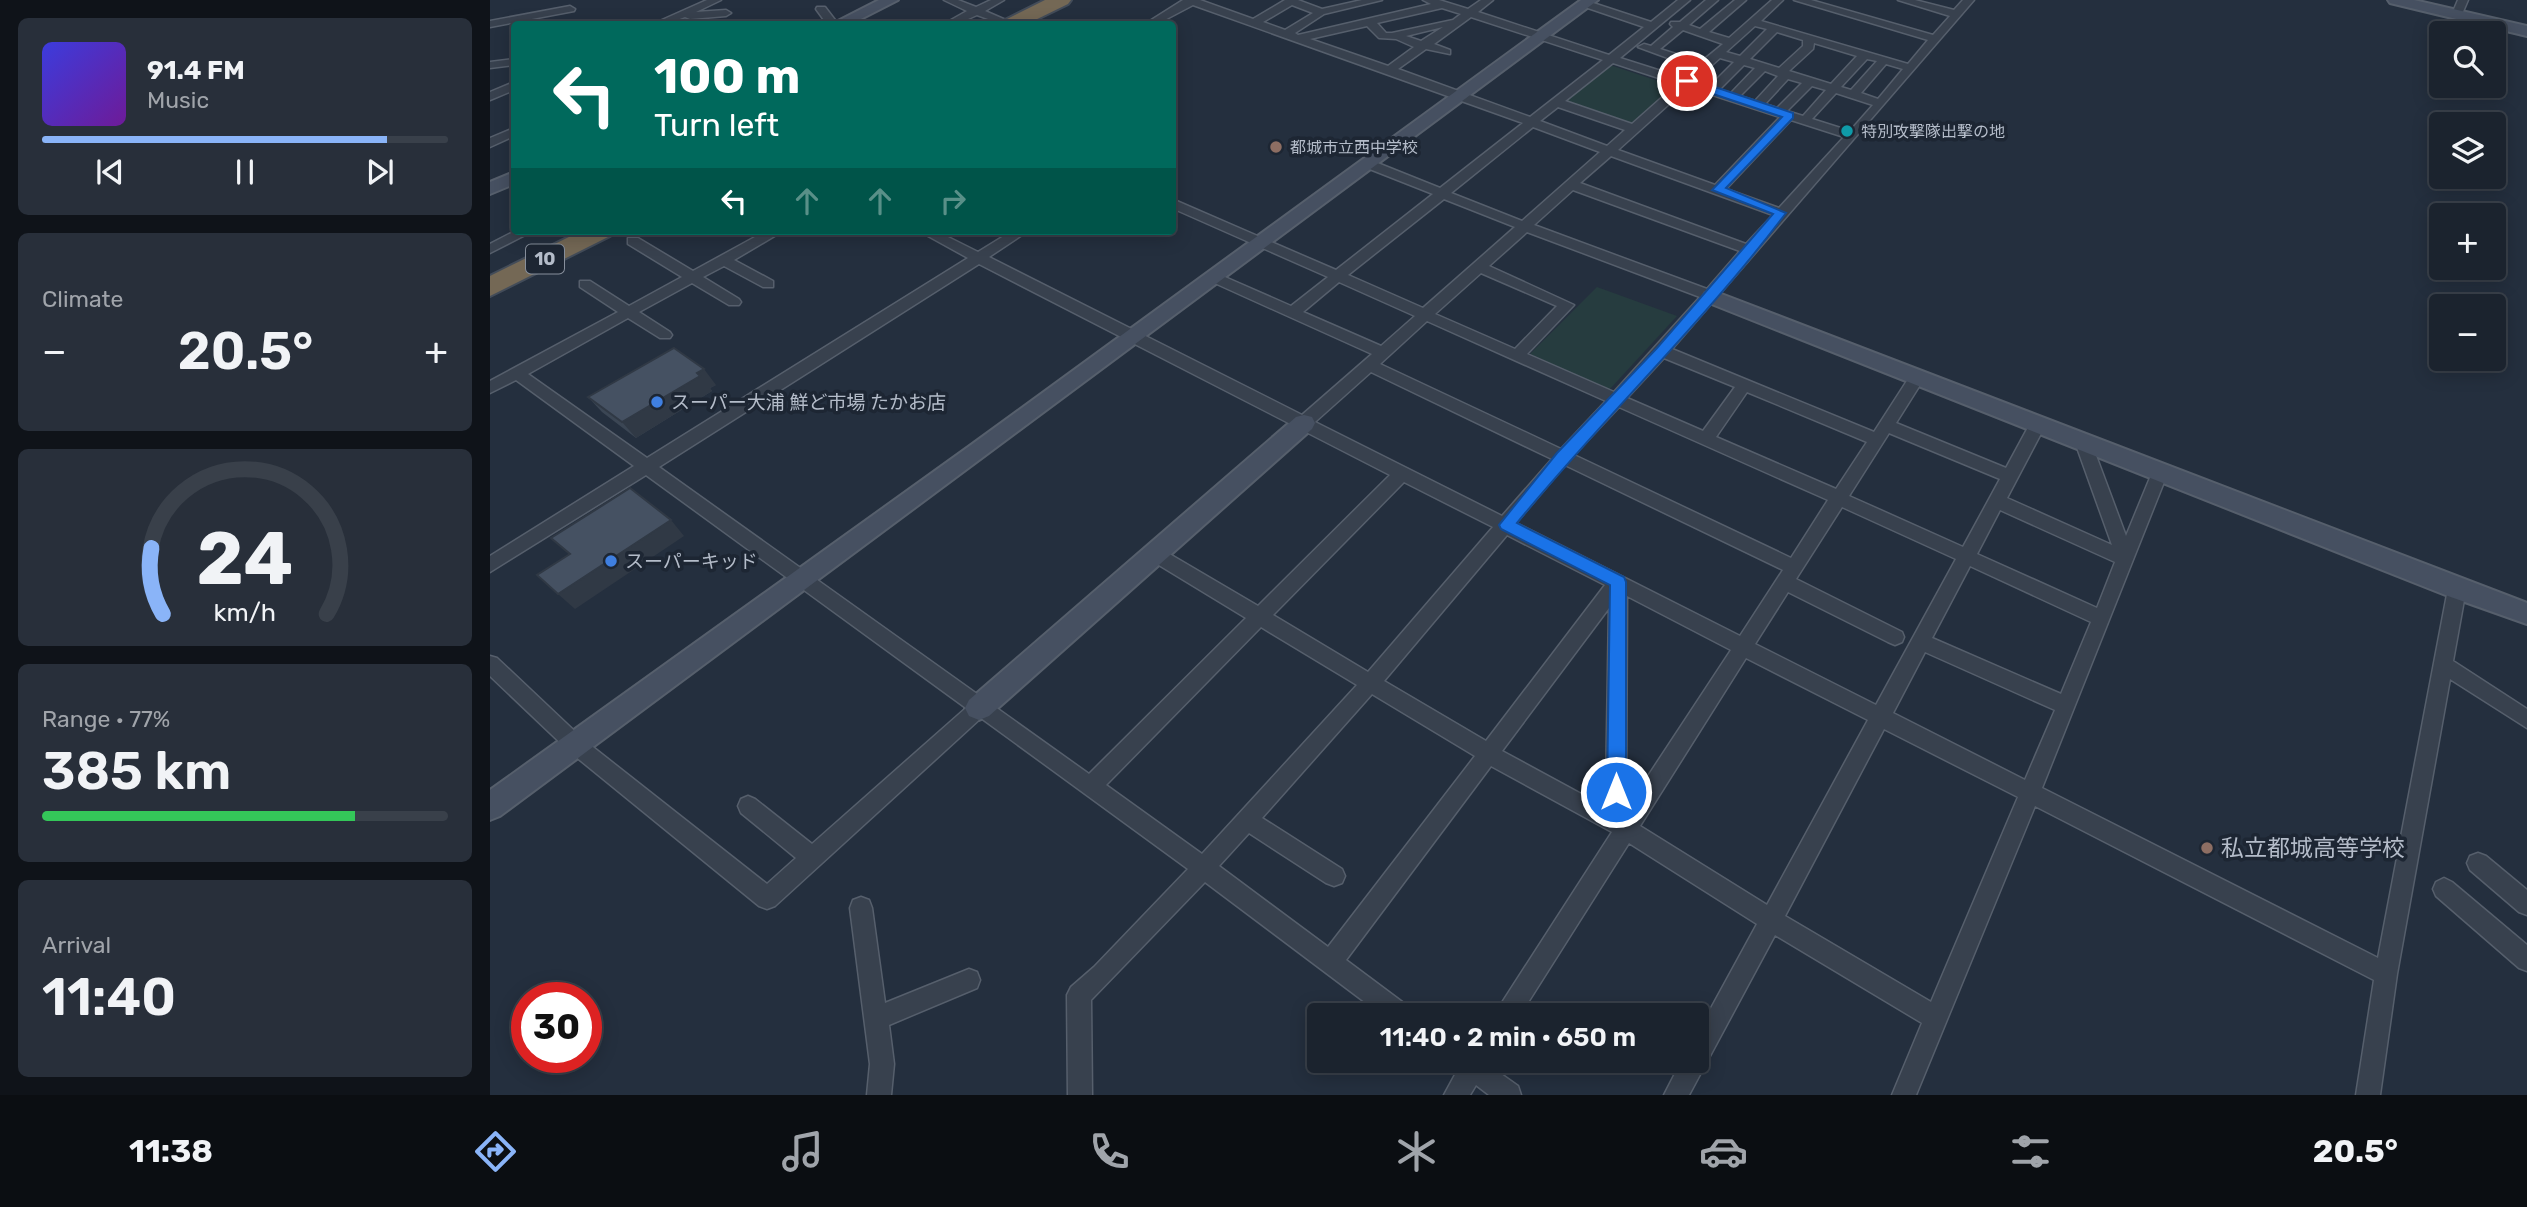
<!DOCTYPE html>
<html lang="en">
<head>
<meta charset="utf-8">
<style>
	:root { --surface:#1b232e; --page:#282f3a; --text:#f1f3f6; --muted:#a0a4aa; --line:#39404a; --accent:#8ab4f8 }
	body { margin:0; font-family:Rubik,"Noto Sans JP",sans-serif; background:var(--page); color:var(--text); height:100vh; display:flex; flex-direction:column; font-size:26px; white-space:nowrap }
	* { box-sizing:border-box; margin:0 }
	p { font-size:23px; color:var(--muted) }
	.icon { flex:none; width:38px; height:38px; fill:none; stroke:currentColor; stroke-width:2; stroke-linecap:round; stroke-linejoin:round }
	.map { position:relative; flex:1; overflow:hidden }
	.details { display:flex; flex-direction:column; gap:18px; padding:18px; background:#0f1319; width:490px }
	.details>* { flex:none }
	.top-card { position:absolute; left:21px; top:21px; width:665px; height:214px; border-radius:7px; box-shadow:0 4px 18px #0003,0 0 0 2px var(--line); background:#00695c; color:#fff; overflow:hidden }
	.fabs { position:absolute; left:1939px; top:21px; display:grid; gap:14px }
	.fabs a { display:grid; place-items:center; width:77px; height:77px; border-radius:7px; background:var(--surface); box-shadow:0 4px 18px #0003,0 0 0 2px var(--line); font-size:35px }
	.speed { position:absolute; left:21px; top:982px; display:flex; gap:14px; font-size:35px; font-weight:700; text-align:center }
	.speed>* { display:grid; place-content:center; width:91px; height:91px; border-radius:50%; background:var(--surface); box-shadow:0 4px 18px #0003,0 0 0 2px var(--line); line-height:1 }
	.speed .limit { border:10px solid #d22; background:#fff; color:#111 }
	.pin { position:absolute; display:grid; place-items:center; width:60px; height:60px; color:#fff; margin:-30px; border:4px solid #fff; border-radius:50%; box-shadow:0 2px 7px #0007 }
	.me { position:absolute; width:77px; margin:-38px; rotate:0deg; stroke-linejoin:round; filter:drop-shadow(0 0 5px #0008) }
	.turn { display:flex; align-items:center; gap:24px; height:147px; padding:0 28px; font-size:32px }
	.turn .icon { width:91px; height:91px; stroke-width:2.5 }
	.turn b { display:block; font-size:49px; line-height:60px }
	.lanes { display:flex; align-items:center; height:66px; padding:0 28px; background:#0003; justify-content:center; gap:35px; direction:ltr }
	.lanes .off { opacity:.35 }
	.big { font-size:52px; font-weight:600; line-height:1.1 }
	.details .widget { flex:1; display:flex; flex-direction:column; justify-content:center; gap:10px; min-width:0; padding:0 24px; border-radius:10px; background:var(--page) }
	.details .dial { align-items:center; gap:0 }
	.dial svg { height:182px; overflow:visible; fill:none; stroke:var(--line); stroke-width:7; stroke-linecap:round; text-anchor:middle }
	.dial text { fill:var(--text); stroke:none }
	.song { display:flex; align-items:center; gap:21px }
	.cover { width:84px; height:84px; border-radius:10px; background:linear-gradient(135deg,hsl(240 70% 55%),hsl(280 70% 35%)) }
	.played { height:7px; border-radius:4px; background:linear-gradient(90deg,var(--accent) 85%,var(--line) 85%) }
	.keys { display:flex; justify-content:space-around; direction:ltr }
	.heat { display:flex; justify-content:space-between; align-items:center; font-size:38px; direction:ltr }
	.charge { height:10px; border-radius:5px; background:linear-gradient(90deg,#34c759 77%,var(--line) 0) }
	.trip { position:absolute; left:817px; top:1003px; width:402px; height:70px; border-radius:7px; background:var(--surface); box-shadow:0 4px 18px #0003,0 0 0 2px var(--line); font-weight:600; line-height:70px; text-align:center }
	.tabs { display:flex; height:112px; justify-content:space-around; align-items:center; background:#0b0e12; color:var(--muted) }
	.tabs .icon { width:49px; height:49px }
	.tabs .on { color:var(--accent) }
	.tabs b { font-size:32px; color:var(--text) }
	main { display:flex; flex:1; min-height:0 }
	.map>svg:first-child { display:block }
</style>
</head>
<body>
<main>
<section class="details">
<div class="widget">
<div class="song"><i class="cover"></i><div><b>91.4 FM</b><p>Music</p></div></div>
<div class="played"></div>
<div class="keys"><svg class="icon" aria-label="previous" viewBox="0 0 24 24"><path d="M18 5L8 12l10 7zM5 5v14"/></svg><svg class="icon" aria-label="pause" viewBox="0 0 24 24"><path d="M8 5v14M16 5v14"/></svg><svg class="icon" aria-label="next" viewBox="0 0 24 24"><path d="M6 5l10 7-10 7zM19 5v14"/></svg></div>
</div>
<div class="widget"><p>Climate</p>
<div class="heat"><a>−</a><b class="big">20.5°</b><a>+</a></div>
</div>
<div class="widget dial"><svg viewBox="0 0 100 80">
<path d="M14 69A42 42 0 1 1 86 69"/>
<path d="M14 69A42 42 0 0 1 9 40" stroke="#8ab4f8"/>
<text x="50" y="56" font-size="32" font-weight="700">24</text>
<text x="50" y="72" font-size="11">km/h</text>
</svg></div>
<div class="widget"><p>Range · 77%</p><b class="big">385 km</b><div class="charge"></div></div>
<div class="widget"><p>Arrival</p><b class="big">11:40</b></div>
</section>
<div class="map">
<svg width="2037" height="1095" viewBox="0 0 2037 1095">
	<rect width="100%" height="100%" fill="#242f3e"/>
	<g fill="#263c3f">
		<polygon points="1123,66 1186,87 1143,126 1072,103 1116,67"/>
		<polygon points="1107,287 1187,316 1119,390 1040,354"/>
	</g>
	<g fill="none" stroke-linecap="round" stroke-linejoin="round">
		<defs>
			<g id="street">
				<polygon points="217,0 231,0 206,12 236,10 241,13 236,16 200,19 195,17 176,24 163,24"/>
				<polygon points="454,0 468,0 486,7 501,0 514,0 495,11 525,24 512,24 487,15 467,24 454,24 477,11"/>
				<path d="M693,0h17l53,19 32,-19h13l24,9 40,-9h20l-58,14 -29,19 3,2 133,-31 -8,-4h16l29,9 13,-9h12l-15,12 131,43 35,-28 -62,-21v-4h8l61,20 27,-22h12l-70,58 63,20 12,-10 -57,-21 6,-3 7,2 22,-19 -3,-3 1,-2h9l26,-22h12l-29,25 11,4 35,-29h11l-37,32 20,6 43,-38h11l-22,21 147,43 20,-24 -134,-40h17l122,35 17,-19 -52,-16h17l39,10 9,-10h11l-302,349 202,83 38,-59h10l3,4 -29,46 110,45 26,-48h12l2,4 -39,74 105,47 -37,-103 2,-4h12l2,4 35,94 28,-68h12l2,4 -126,316 336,170 70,-369 3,-5 6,-2 6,2 3,5 -13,72 74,48v19l-77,-49 -53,295 -17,121h-24l18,-115 -339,-174 -119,289h-24l30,-72 -147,-88 -86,160h-25l18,-35h16v-28l59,-108 -128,-81 -109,172h-26l118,-183 -121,-66 -145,194 63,47 4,8h-31l-177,-133 -114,118 1,95h-24l-1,-100 4,-8 23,-20 94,-98 -207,-151 -206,188 -8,3 -8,-3 -189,-154 -80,-76v-20l7,2 87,82 183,144 29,-26 -55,-45 -3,-7 3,-7 7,-3 7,3 57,45 154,-136 -320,-233 -156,97v-16l144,-90 -118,-86 -26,13v-12l128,-69 -38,-25v-6h10l39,25 53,-29 -54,-33v-6h10l55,33 73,-40h17l-49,29 39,21v6h-10l-39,-21 -21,11 36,22 2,3 -2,3h-10l-37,-22 -53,29 31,20 2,3 -2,3h-10l-32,-20 -100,56 119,84 321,-200 -49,-27h17l42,21 34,-21h16l-39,26 313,158 70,-61 -164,-74v-6h10l73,32 37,-29 -156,-69v-9l164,71 97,-76 -71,-28v-6h8l70,28 83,-65 -330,-118 -36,19h-12zM802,5l21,8 -28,17 -22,-8zM952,8l19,6 -8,6 -61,13h-6l-9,-10zM981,17l132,43 -73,57 -132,-48 28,-20 24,5v-4l-16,-6zM877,26l12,12 17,1 18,8 -26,19 -78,-27zM1265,26l12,3 -27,27 -14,-4zM953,27l-22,14 -15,-5zM1193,30l40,14 -22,18 -41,-13zM1287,32l26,8v6l-24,22 -29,-9zM1324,43l43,13 -26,28 -42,-13 24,-22zM1230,58l14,4 -24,24 -16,-5zM1377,59l10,2 -26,29 -10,-3zM1123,63l64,21 -45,40 -67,-23zM1396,64l17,5 -25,30 -17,-6zM1254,65l11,3 -24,25 -12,-3zM1275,71l13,5 -23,25 -15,-5zM1298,79l14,4 -25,25 -12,-4zM1322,86l14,4 -23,26 -16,-5zM1198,87l92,30 -65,68 -97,-35zM1346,93l37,12 -23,26 -38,-12zM1068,107l67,23 -18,16 -67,-25zM1301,120l53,17 -65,71 -53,-19zM1043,127l67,25 -78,69 -71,-28zM1121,156l162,59 -27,29 -166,-61zM1083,190l167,61 -33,38 -173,-64zM954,199l71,28 -92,81 -75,-33zM1037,232l173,65 -86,95 -87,-38 47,-49 -85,-39zM489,264l411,211 -132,131 -97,-57h-12l-3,5 3,5 97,59 -157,156 -430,-307zM991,273l76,33 -42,43 -80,-35zM849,282l76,34 -34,30 -78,-34zM937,321l179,80 -45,48 -181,-85zM1174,358l71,29 -32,44 -76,-33zM881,372l181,87 -50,57 -187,-94zM1257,392l120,50 -31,47 -120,-52zM1129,407l209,93 -37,58 -217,-103zM1399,433l111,46 -37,68 -114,-51zM1075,465l218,105 -43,66 -224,-113zM914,482l89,45 -125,145 -95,-57zM1352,507l114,52 -80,146 -121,-61 33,-52 100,50 7,3 7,-3 2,-5 -2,-5 -106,-53zM1510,510l115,52 -18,46 -120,-54zM1017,535l98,50 -119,156 -102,-60zM1480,566l121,56 -30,72 -129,-56zM1137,596l104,54 -102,155 -3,-13zM1119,608l-3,184 3,17 -107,-58zM771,627l96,58 -155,169 -96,-69zM1435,652l130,58 -30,70 -132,-67zM1256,658l122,62 -101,185 -127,-79zM882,694l103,62 -147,191 -109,-81 30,-33 77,50 8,3 8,-3 3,-7 -3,-7 -80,-51zM1394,729l134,68 -87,205 -146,-86z"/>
				<polygon points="1968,0 1978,0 1972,14 1967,17 1962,14"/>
				<polygon points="80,6 85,9 84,11 0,27 0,21"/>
				<polygon points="327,7 335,7 345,20 344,22 330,24 334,20 326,9"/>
				<polygon points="24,59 24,65 0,68 0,62"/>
				<polygon points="24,82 24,90 0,100 0,92"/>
				<polygon points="24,128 24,136 0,147 0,138"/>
				<polygon points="25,231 43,231 0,253 0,244"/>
				<polygon points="1988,853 1996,856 2037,890 2037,915 2029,912 1980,870 1977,863 1980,856"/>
				<polygon points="1954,878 1962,882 2037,945 2037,971 2029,968 1946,896 1943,889 1946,882"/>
				<polygon points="371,897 379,900 382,908 395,1003 479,969 487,972 490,980 487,988 399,1025 404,1064 401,1095 377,1095 380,1064 360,908 363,900"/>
				<polygon points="960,1060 999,1060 997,1064 1028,1086 1031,1095 999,1095 986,1085 980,1095 954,1095 967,1071"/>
			</g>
			<g id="secondary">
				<polygon points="389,0 408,0 361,24 342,24"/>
				<polygon points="1091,0 1108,0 10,816 0,820 0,790 481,445"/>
				<polygon points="1898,0 1924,0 2037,26 2037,36 1900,3"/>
				<polygon points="24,172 24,184 0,194 0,182"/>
				<polygon points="1221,290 2037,603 2037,624 1958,596 1214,301 1211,296 1214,291"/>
				<polygon points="814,415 822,417 825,423 822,429 499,716 489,720 479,716 475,708 479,700 806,417"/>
			</g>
			<g id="highway">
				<polygon points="555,0 581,0 578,4 537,24 512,24 515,20"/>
				<polygon points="91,231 124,231 120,236 0,296 0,276"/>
			</g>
		</defs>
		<use href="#street" stroke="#565f6c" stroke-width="3"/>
		<use href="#secondary" stroke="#565f6c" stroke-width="4"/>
		<use href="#highway" stroke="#434c59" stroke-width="4"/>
		<use href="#street" fill="#38414e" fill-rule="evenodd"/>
		<use href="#secondary" fill="#465061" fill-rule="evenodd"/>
		<use href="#highway" fill="#746855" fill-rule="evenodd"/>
	</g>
	<polygon fill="#3b4654" points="226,385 220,388 222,391 146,438 112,412 98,397"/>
	<g fill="#303945">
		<polygon points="214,369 226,385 220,388 222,391 146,438 132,422"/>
		<polygon points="181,520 194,536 85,609 68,594"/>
	</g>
	<g fill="#455162" stroke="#303945" stroke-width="2">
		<polygon points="184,348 214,369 207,373 210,376 132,422 98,397"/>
		<polygon points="140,488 181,520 68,594 47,575 80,554 61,538"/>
	</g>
	<path fill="#1a73e8" stroke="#114b97" stroke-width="2" d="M1193,79h8l102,34v5l-67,70 60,25c-82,109 -182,204 -269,310l107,54 2,5v210l-3,6 -7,3 -6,-3 -3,-6 3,-207 -109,-56 -2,-4 58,-72 100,-105 116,-134 -61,-24 70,-73 -99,-33z"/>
	<circle fill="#0f9aa8" stroke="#1d2633" stroke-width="2.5" cx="1357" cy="131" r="7"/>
	<g fill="#8d6e63" stroke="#1d2633" stroke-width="2.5">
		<circle cx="786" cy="147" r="7"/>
		<circle cx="1717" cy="848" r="7"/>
	</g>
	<g fill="#3f7fe0" stroke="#1d2633" stroke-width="2.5">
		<circle cx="167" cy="402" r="7"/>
		<circle cx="121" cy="561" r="7"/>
	</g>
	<g text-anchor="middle" stroke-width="7" stroke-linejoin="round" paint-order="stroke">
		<g font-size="16" fill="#b4bcc9" stroke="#1d2633" text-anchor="start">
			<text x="1371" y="137">特別攻撃隊出撃の地</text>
			<text x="800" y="153">都城市立西中学校</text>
		</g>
		<rect fill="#1d2633" stroke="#878f9c" stroke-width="2" x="36" y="244.5" width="38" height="29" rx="5"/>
		<g font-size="18" font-weight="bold" fill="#b4bcc9">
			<text x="55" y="265">10</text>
		</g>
		<g font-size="19" fill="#b4bcc9" stroke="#1d2633" text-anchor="start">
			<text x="181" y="409">スーパー大浦 鮮ど市場 たかお店</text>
			<text x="135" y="568">スーパーキッド</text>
		</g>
		<g font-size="23" fill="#b4bcc9" stroke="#1d2633" text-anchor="start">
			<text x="1731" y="856">私立都城高等学校</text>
		</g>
	</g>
</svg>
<div class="fabs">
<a><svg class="icon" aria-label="search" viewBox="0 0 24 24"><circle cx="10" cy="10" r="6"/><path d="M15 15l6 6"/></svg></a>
<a><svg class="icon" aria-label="layers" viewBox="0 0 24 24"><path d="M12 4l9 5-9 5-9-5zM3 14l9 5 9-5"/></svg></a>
<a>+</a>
<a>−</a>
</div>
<div class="speed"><div class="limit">30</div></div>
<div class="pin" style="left:1197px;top:81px;background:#d93025"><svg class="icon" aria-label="arrive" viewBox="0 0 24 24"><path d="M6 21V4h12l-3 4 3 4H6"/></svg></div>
<svg class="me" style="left:1126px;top:792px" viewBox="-20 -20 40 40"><circle r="17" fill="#1a73e8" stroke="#fff" stroke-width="3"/><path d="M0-11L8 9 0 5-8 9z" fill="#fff"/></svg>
<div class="trip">11:40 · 2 min · 650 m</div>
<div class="top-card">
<div class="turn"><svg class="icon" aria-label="left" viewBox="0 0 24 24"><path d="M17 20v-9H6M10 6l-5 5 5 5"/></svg><div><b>100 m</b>Turn left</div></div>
<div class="lanes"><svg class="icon" aria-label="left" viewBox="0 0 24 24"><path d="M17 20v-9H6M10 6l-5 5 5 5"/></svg><svg class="icon off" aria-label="ahead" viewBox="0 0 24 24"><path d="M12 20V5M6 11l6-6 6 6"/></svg><svg class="icon off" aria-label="ahead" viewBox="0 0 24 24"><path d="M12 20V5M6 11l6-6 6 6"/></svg><svg class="icon off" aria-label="right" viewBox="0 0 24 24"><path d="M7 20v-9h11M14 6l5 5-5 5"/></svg></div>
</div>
</div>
</main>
<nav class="tabs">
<b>11:38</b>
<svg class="icon on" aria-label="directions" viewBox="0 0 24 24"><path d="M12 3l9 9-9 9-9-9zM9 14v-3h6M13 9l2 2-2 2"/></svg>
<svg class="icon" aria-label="music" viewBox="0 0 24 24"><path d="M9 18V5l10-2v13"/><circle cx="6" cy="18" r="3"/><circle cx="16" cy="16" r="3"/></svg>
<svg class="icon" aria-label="phone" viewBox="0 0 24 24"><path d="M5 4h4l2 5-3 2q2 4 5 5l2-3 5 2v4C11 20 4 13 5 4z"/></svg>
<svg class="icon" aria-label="climate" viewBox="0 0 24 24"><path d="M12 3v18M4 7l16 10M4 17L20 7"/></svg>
<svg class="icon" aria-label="car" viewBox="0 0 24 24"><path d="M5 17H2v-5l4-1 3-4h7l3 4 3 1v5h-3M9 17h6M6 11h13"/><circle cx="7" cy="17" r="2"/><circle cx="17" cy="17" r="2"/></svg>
<svg class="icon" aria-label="filters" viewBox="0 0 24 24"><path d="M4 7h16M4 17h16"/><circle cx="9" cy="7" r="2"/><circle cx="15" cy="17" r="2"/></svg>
<b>20.5°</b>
</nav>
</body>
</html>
